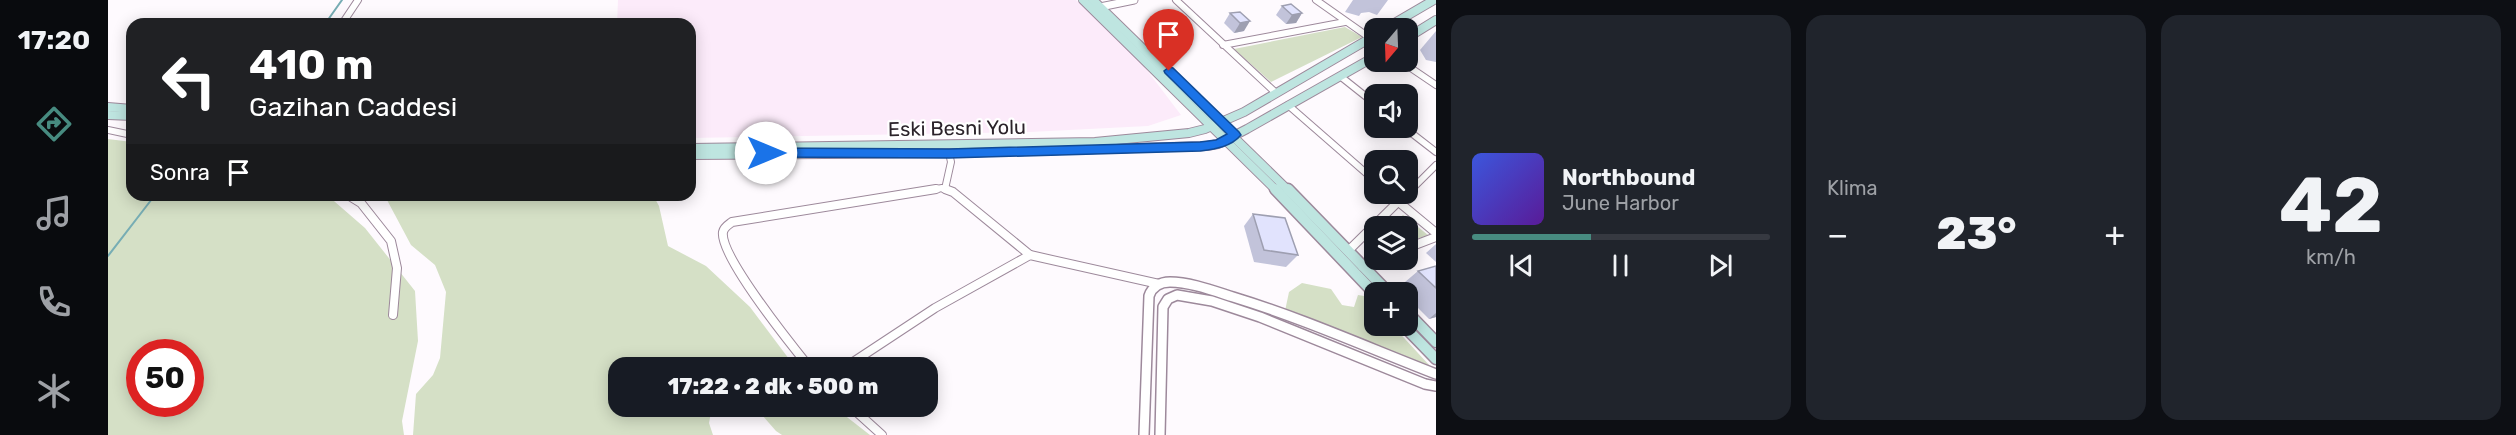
<!DOCTYPE html>
<html lang="tr">
<head>
<meta charset="utf-8">
<style>
	:root { --surface:#171b24; --page:#20242c; --text:#f1f3f6; --muted:#9ea1a6; --line:#363941; --accent:#478b80 }
	body { margin:0; font-family:Rubik,sans-serif; background:var(--page); color:var(--text); height:100vh; display:flex; flex-direction:column; font-size:22px; white-space:nowrap }
	* { box-sizing:border-box; margin:0 }
	p { font-size:20px; color:var(--muted) }
	.icon { flex:none; width:33px; height:33px; fill:none; stroke:currentColor; stroke-width:2; stroke-linecap:round; stroke-linejoin:round }
	.map { position:relative; flex:1; overflow:hidden }
	.sheet { display:flex; flex-direction:column; gap:15px; padding:15px; background:#0d0f14; width:1080px }
	.sheet>* { flex:none }
	.guide { position:absolute; left:18px; top:18px; width:570px; height:183px; border-radius:18px; box-shadow:0 3px 15px #0003; background:#202124; color:#fff; overflow:hidden }
	.needle { width:39px; rotate:199deg }
	.buttons { position:absolute; left:1256px; top:18px; display:grid; gap:12px }
	.buttons a { display:grid; place-items:center; width:54px; height:54px; border-radius:12px; background:var(--surface); box-shadow:0 3px 15px #0003; font-size:30px }
	.speed { position:absolute; left:18px; top:339px; display:flex; gap:12px; font-size:30px; font-weight:700; text-align:center }
	.speed>* { display:grid; place-content:center; width:78px; height:78px; border-radius:50%; background:var(--surface); box-shadow:0 3px 15px #0003; line-height:1 }
	.speed .limit { border:9px solid #d22; background:#fff; color:#111 }
	.pin { position:absolute; display:grid; place-items:center; width:51px; height:51px; color:#fff; margin:-62px -26px; border-radius:50% 50% 50% 0; rotate:-45deg; box-shadow:0 0 6px #0007 }
	.pin .icon { rotate:45deg }
	.me { position:absolute; width:66px; margin:-33px; rotate:90deg; stroke-linejoin:round; filter:drop-shadow(0 0 4px #0008) }
	.turn { display:flex; align-items:center; gap:21px; height:126px; padding:0 24px; font-size:27px }
	.turn .icon { width:78px; height:78px; stroke-width:2.5 }
	.turn b { display:block; font-size:42px; line-height:51px }
	.then { display:flex; align-items:center; height:57px; padding:0 24px; background:#0003; gap:12px; font-size:22px }
	.big { font-size:45px; font-weight:800; line-height:1.1 }
	.sheet .card { flex:1; display:flex; flex-direction:column; justify-content:center; gap:9px; min-width:0; padding:0 21px; border-radius:18px; background:var(--page) }
	.sheet .dial { align-items:center; gap:0 }
	.dial b { font-size:78px; line-height:1 }
	.song { display:flex; align-items:center; gap:18px }
	.cover { width:72px; height:72px; border-radius:9px; background:linear-gradient(135deg,hsl(230 70% 55%),hsl(270 70% 35%)) }
	.played { height:6px; border-radius:3px; background:linear-gradient(90deg,var(--accent) 40%,var(--line) 40%) }
	.keys { display:flex; justify-content:space-around; direction:ltr }
	.heat { display:flex; justify-content:space-between; align-items:center; font-size:33px; direction:ltr }
	.sheet .tiles { flex:1; display:grid; gap:15px; grid-template-columns:repeat(3,1fr) }
	.trip { position:absolute; left:500px; top:357px; width:330px; height:60px; border-radius:18px; background:var(--surface); box-shadow:0 3px 15px #0003; font-weight:800; line-height:60px; text-align:center }
	main { display:flex; flex:1; min-height:0 }
	.tab-bar { display:flex; flex-direction:column; width:108px; justify-content:space-around; align-items:center; background:#090b0e; color:var(--muted) }
	.tab-bar .icon { width:42px; height:42px }
	.tab-bar .selected { color:var(--accent) }
	.tab-bar b { font-size:27px; color:var(--text) }
	.map>svg:first-child { display:block }
</style>
</head>
<body>
<main>
<nav class="tab-bar">
<b>17:20</b>
<svg class="icon selected" aria-label="directions" viewBox="0 0 24 24"><path d="M12 3l9 9-9 9-9-9zM9 14v-3h6M13 9l2 2-2 2"/></svg>
<svg class="icon" aria-label="music" viewBox="0 0 24 24"><path d="M9 18V5l10-2v13"/><circle cx="6" cy="18" r="3"/><circle cx="16" cy="16" r="3"/></svg>
<svg class="icon" aria-label="phone" viewBox="0 0 24 24"><path d="M5 4h4l2 5-3 2q2 4 5 5l2-3 5 2v4C11 20 4 13 5 4z"/></svg>
<svg class="icon" aria-label="climate" viewBox="0 0 24 24"><path d="M12 3v18M4 7l16 10M4 17L20 7"/></svg>
</nav>
<div class="map">
<svg width="1328" height="435" viewBox="0 0 1328 435">
	<rect width="100%" height="100%" fill="#fefafe"/>
	<polygon fill="#fcebfa" points="510,0 968,0 1032,61 1073,115 1040,126 922,132 582,138 582,24 509,24"/>
	<g fill="#d5e0c6" fill-rule="evenodd">
		<polygon points="1237,27 1254,37 1163,82 1126,49"/>
		<path d="M0,139l24,3v53h195l38,33 50,63 3,50 -16,80 2,14h-296zM32,352h50v52h-50z"/>
		<polygon points="280,195 545,195 551,206 560,246 598,266 642,307 687,367 510,368 510,406 604,407 601,423 605,435 305,435 308,394 325,375 332,358 338,292 327,265 303,245 279,200"/>
		<polygon points="1295,215 1320,235 1299,242 1299,226 1282,226"/>
		<polygon points="1194,283 1223,289 1234,305 1246,307 1250,295 1256,296 1266,306 1266,326 1285,326 1322,366 1177,311 1181,292"/>
		<polygon points="647,407 726,407 762,435 674,435 668,431"/>
	</g>
	<g fill="none" stroke-linecap="round" stroke-linejoin="round">
		<g stroke="#77adb4" stroke-width="2">
			<polyline points="217,24 234,0"/>
			<polyline points="0,256 47,195"/>
		</g>
		<defs>
			<g id="minor-far1">
				<polyline points="1068,0 1168,93"/>
				<polyline points="1208,0 1262,38"/>
				<polyline points="234,24 250,0"/>
				<polyline points="1115,45 1237,22"/>
				<polyline points="1294,62 1328,85"/>
				<polyline points="1232,76 1266,103"/>
				<polyline points="1180,105 1266,180"/>
				<polyline points="1297,128 1328,152"/>
				<polyline points="0,130 24,135"/>
				<polyline points="837,189 843,162 841,153"/>
				<polyline points="818,191 834,188 841,191"/>
				<polyline points="1302,191 1328,165"/>
			</g>
			<g id="minor">
				<polyline points="837,189 845,192 922,255"/>
				<polyline points="1299,193 1303,189"/>
				<polyline points="1281,194 1328,233"/>
				<polyline points="240,195 253,203 283,241 289,268 285,315"/>
				<polyline points="1299,248 1328,237"/>
				<polyline points="1240,251 1298,194"/>
				<polyline points="1254,266 1270,260"/>
				<path d="M702,368c-17,-21 -91,-113 -87,-136 1,-5 5,-7 9,-10l204,-33"/>
				<polyline points="736,368 827,308 922,255 1051,284"/>
				<polyline points="742,406 774,435"/>
			</g>
			<polyline id="tertiary-far1" points="992,7 1026,0"/>
			<g id="tertiary">
				<path d="M1036,435l5,-139c3,-9 11,-14 21,-14 20,0 44,9 63,15 69,21 136,51 203,77"/>
				<polyline points="1052,435 1055,307 1060,299 1069,295 1104,301 1152,317 1317,384 1328,386"/>
			</g>
			<g id="secondary-far1">
				<polyline points="975,0 1169,191"/>
				<polyline points="985,0 1181,191"/>
				<polyline points="1278,28 1326,0"/>
				<polyline points="1299,38 1328,20"/>
				<polyline points="0,107 24,109"/>
				<polyline points="0,115 24,116"/>
				<polyline points="582,148 987,142 1081,133 1097,129 1136,112 1266,36"/>
				<polyline points="582,155 841,153 1099,146 1110,144 1139,129 1266,57"/>
			</g>
			<g id="secondary">
				<polyline points="1167,189 1266,293"/>
				<polyline points="1180,189 1280,292"/>
				<polyline points="1299,312 1328,342"/>
				<polyline points="1296,326 1328,359"/>
			</g>
		</defs>
		<use href="#minor-far1" stroke="#9d899b" stroke-width="8"/>
		<use href="#minor" stroke="#9d899b" stroke-width="10"/>
		<use href="#tertiary-far1" stroke="#9d899b" stroke-width="9"/>
		<use href="#tertiary" stroke="#9d899b" stroke-width="12"/>
		<use href="#secondary-far1" stroke="#9d899b" stroke-width="10"/>
		<use href="#secondary" stroke="#9d899b" stroke-width="13"/>
		<use href="#minor-far1" stroke="#fff" stroke-width="6"/>
		<use href="#minor" stroke="#fff" stroke-width="8"/>
		<use href="#tertiary-far1" stroke="#fff" stroke-width="7"/>
		<use href="#tertiary" stroke="#fff" stroke-width="9"/>
		<use href="#secondary-far1" stroke="#bee5e0" stroke-width="8"/>
		<use href="#secondary" stroke="#bee5e0" stroke-width="10"/>
	</g>
	<g fill="#c2c3da">
		<polygon points="1245,0 1280,0 1269,15 1261,12 1253,13 1251,16 1237,12"/>
		<polygon points="1174,6 1194,13 1188,23 1178,24 1168,15"/>
		<polygon points="1132,12 1136,31 1126,33 1116,23 1122,13"/>
		<polygon points="1328,31 1328,62 1318,60 1312,50"/>
		<polygon points="1145,214 1190,255 1178,267 1146,262 1136,226"/>
		<polygon points="1328,244 1328,262 1318,253"/>
		<polygon points="1328,266 1328,317 1321,319 1299,297 1299,292 1294,292 1290,288 1310,271"/>
	</g>
	<g fill="#9e9fb1">
		<polygon points="1194,13 1188,23 1178,24 1184,15"/>
		<polygon points="1142,21 1136,31 1126,33 1132,23"/>
		<polygon points="1328,313 1328,317 1321,319"/>
	</g>
	<g fill="#e1e3fd" stroke="#9e9fb1" stroke-width="1.5">
		<polygon points="1183,4 1194,13 1184,15 1174,6"/>
		<polygon points="1132,12 1142,21 1132,23 1122,13"/>
		<polygon points="1145,214 1177,218 1190,255 1156,250"/>
		<polygon points="1328,266 1328,288 1310,271"/>
	</g>
	<path fill="#1a73e8" stroke="#114b97" stroke-width="1.5" d="M1061,67l4,1 66,64 2,3c-10,12 -26,14 -41,16l-251,7 -183,-1 -6,-4 6,-5 183,1 251,-7 16,-2 11,-6 -62,-61 -1,-2z"/>
	<g text-anchor="middle" stroke-width="4.5" stroke-linejoin="round" paint-order="stroke">
		<g font-size="20" fill="#2b232a" stroke="#fff">
			<text transform="translate(849 128) rotate(-1)" y="7">Eski Besni Yolu</text>
		</g>
	</g>
</svg>
<div class="buttons">
<a><svg class="needle" viewBox="-14 -14 28 28"><path d="M0-13l5 13h-10z" fill="#e53935"/><path d="M0 13l5-13h-10z" fill="#9ea1a6"/></svg></a>
<a><svg class="icon" aria-label="sound" viewBox="0 0 24 24"><path d="M4 9h4l5-4v14l-5-4H4zM17 9q2 3 0 6"/></svg></a>
<a><svg class="icon" aria-label="search" viewBox="0 0 24 24"><circle cx="10" cy="10" r="6"/><path d="M15 15l6 6"/></svg></a>
<a><svg class="icon" aria-label="layers" viewBox="0 0 24 24"><path d="M12 4l9 5-9 5-9-5zM3 14l9 5 9-5"/></svg></a>
<a>+</a>
</div>
<div class="speed"><div class="limit">50</div></div>
<div class="pin" style="left:1061px;top:71px;background:#d93025"><svg class="icon" aria-label="arrive" viewBox="0 0 24 24"><path d="M6 21V4h12l-3 4 3 4H6"/></svg></div>
<svg class="me" style="left:658px;top:153px" viewBox="-20 -20 40 40"><circle r="19" fill="#fff"/><path d="M0-13L10 11 0 6-10 11z" fill="#1a73e8"/></svg>
<div class="trip">17:22 · 2 dk · 500 m</div>
<div class="guide">
<div class="turn"><svg class="icon" aria-label="left" viewBox="0 0 24 24"><path d="M17 20v-9H6M10 6l-5 5 5 5"/></svg><div><b>410 m</b>Gazihan Caddesi</div></div>
<div class="then">Sonra<svg class="icon" aria-label="arrive" viewBox="0 0 24 24"><path d="M6 21V4h12l-3 4 3 4H6"/></svg></div>
</div>
</div>
<section class="sheet">
<div class="tiles">
<div class="card">
<div class="song"><i class="cover"></i><div><b>Northbound</b><p>June Harbor</p></div></div>
<div class="played"></div>
<div class="keys"><svg class="icon" aria-label="previous" viewBox="0 0 24 24"><path d="M18 5L8 12l10 7zM5 5v14"/></svg><svg class="icon" aria-label="pause" viewBox="0 0 24 24"><path d="M8 5v14M16 5v14"/></svg><svg class="icon" aria-label="next" viewBox="0 0 24 24"><path d="M6 5l10 7-10 7zM19 5v14"/></svg></div>
</div>
<div class="card"><p>Klima</p>
<div class="heat"><a>−</a><b class="big">23°</b><a>+</a></div>
</div>
<div class="card dial"><b>42</b><p>km/h</p></div>
</div>
</section>
</main>
</body>
</html>
